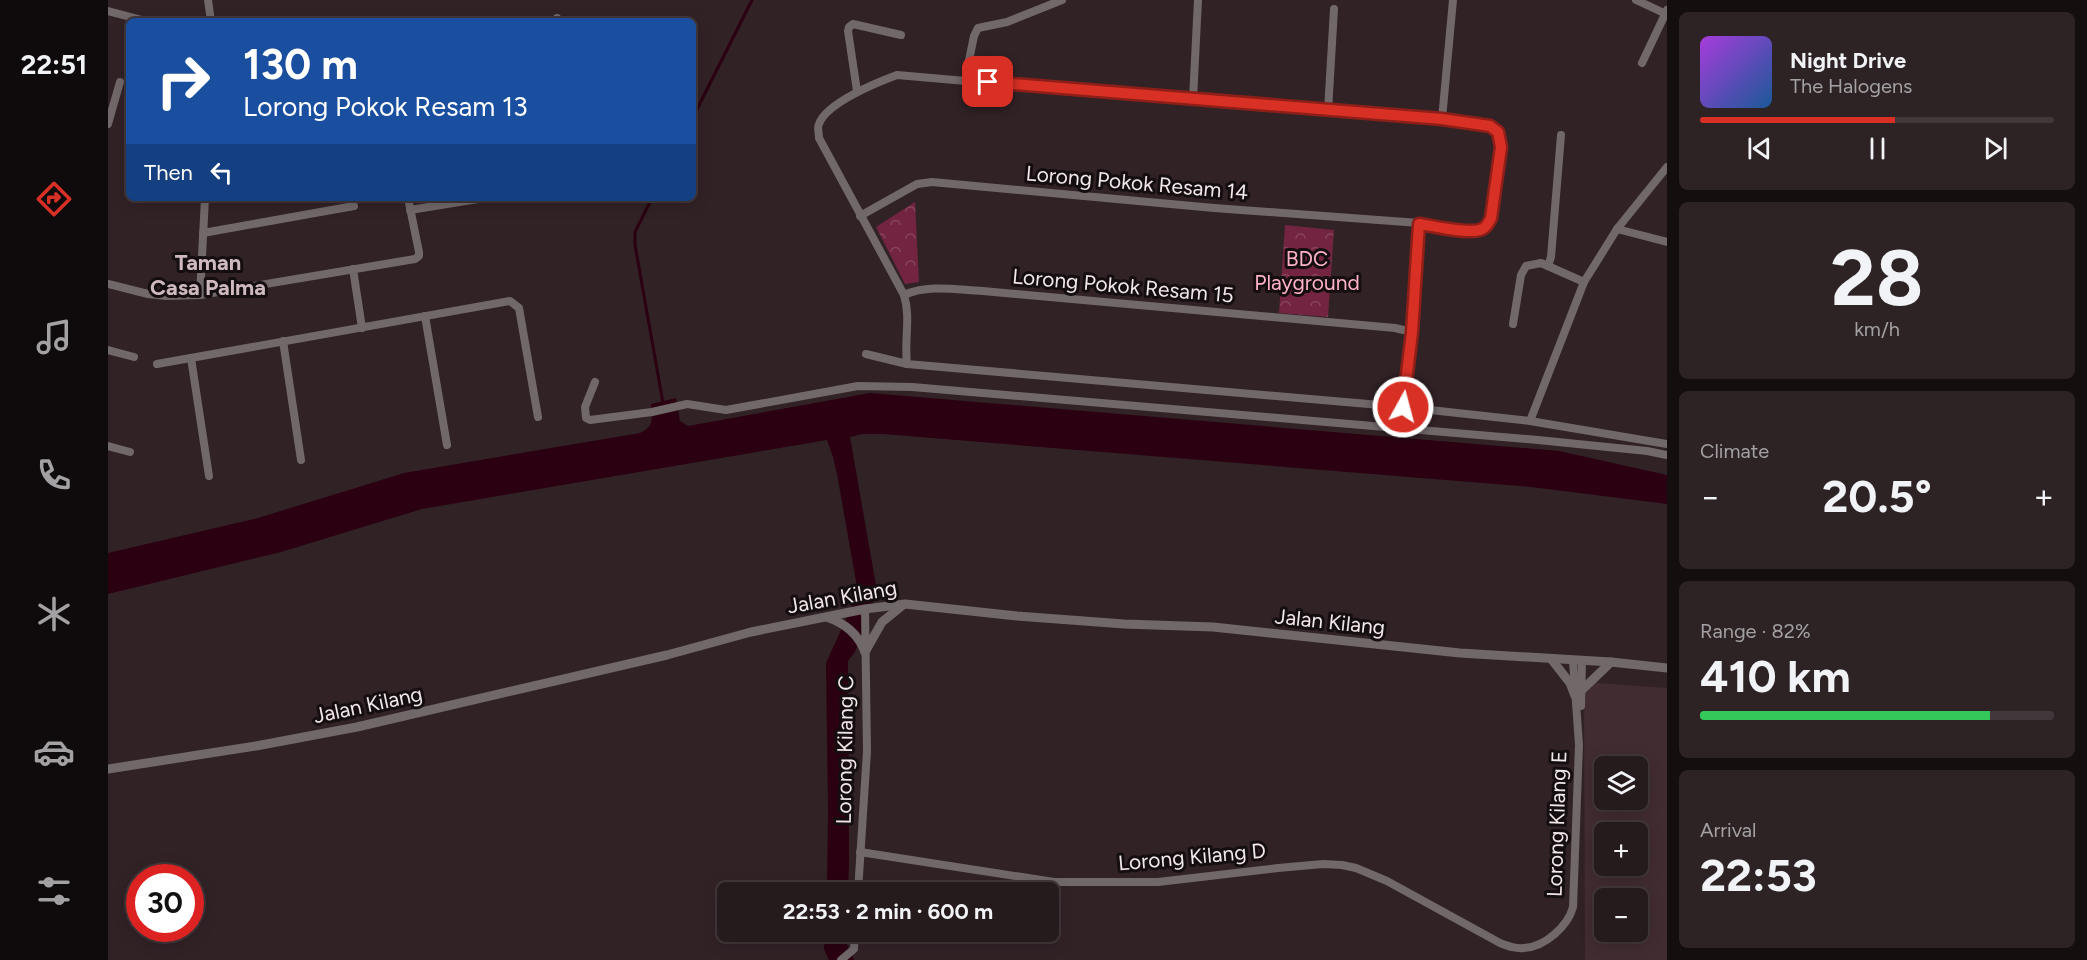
<!DOCTYPE html>
<html lang="en">
<head>
<meta charset="utf-8">
<style>
	:root { --surface:#251a1c; --page:#2d2325; --text:#f1f3f6; --muted:#a3a1a3; --line:#42383b; --accent:#d93025 }
	body { margin:0; font-family:Figtree,sans-serif; background:var(--page); color:var(--text); height:100vh; display:flex; flex-direction:column; font-size:22px; white-space:nowrap }
	* { box-sizing:border-box; margin:0 }
	p { font-size:20px; color:var(--muted) }
	.icon { flex:none; width:33px; height:33px; fill:none; stroke:currentColor; stroke-width:2; stroke-linecap:round; stroke-linejoin:round }
	.map { position:relative; flex:1; overflow:hidden }
	.sheet { display:flex; flex-direction:column; gap:12px; padding:12px; background:#140e0f; width:420px }
	.sheet>* { flex:none }
	.hud { position:absolute; left:18px; top:18px; width:570px; height:183px; border-radius:9px; box-shadow:0 3px 15px #0003,0 0 0 2px var(--line); background:#1a4fa0; color:#fff; overflow:hidden }
	.buttons { position:absolute; left:1486px; top:756px; display:grid; gap:12px }
	.buttons a { display:grid; place-items:center; width:54px; height:54px; border-radius:9px; background:var(--surface); box-shadow:0 3px 15px #0003,0 0 0 2px var(--line); font-size:30px }
	.speed { position:absolute; left:18px; top:864px; display:flex; gap:12px; font-size:30px; font-weight:700; text-align:center }
	.speed>* { display:grid; place-content:center; width:78px; height:78px; border-radius:50%; background:var(--surface); box-shadow:0 3px 15px #0003,0 0 0 2px var(--line); line-height:1 }
	.speed .limit { border:9px solid #d22; background:#fff; color:#111 }
	.pin { position:absolute; display:grid; place-items:center; width:51px; height:51px; color:#fff; margin:-26px; border-radius:12px; box-shadow:0 3px 9px #0006 }
	.me { position:absolute; width:66px; margin:-33px; rotate:7deg; stroke-linejoin:round; filter:drop-shadow(0 0 4px #0008) }
	.turn { display:flex; align-items:center; gap:21px; height:126px; padding:0 18px; font-size:27px }
	.turn .icon { width:78px; height:78px; stroke-width:2.5 }
	.turn b { display:block; font-size:42px; line-height:51px }
	.then { display:flex; align-items:center; height:57px; padding:0 18px; background:#0003; gap:12px; font-size:22px }
	.big { font-size:45px; font-weight:700; line-height:1.1 }
	.sheet .tile { flex:1; display:flex; flex-direction:column; justify-content:center; gap:9px; min-width:0; padding:0 21px; border-radius:9px; background:var(--page) }
	.sheet .dial { align-items:center; gap:0 }
	.dial b { font-size:78px; line-height:1 }
	.song { display:flex; align-items:center; gap:18px }
	.cover { width:72px; height:72px; border-radius:9px; background:linear-gradient(135deg,hsl(280 70% 55%),hsl(210 70% 35%)) }
	.played { height:6px; border-radius:3px; background:linear-gradient(90deg,var(--accent) 55%,var(--line) 55%) }
	.keys { display:flex; justify-content:space-around; direction:ltr }
	.heat { display:flex; justify-content:space-between; align-items:center; font-size:33px; direction:ltr }
	.charge { height:9px; border-radius:4px; background:linear-gradient(90deg,#34c759 82%,var(--line) 0) }
	.trip { position:absolute; left:609px; top:882px; width:342px; height:60px; border-radius:9px; background:var(--surface); box-shadow:0 3px 15px #0003,0 0 0 2px var(--line); font-weight:700; line-height:60px; text-align:center }
	main { display:flex; flex:1; min-height:0 }
	.tabs { display:flex; flex-direction:column; width:108px; justify-content:space-around; align-items:center; background:#0f0a0b; color:var(--muted) }
	.tabs .icon { width:42px; height:42px }
	.tabs .active { color:var(--accent) }
	.tabs b { font-size:27px; color:var(--text) }
	.map>svg:first-child { display:block }
</style>
</head>
<body>
<main>
<nav class="tabs">
<b>22:51</b>
<svg class="icon active" aria-label="directions" viewBox="0 0 24 24"><path d="M12 3l9 9-9 9-9-9zM9 14v-3h6M13 9l2 2-2 2"/></svg>
<svg class="icon" aria-label="music" viewBox="0 0 24 24"><path d="M9 18V5l10-2v13"/><circle cx="6" cy="18" r="3"/><circle cx="16" cy="16" r="3"/></svg>
<svg class="icon" aria-label="phone" viewBox="0 0 24 24"><path d="M5 4h4l2 5-3 2q2 4 5 5l2-3 5 2v4C11 20 4 13 5 4z"/></svg>
<svg class="icon" aria-label="climate" viewBox="0 0 24 24"><path d="M12 3v18M4 7l16 10M4 17L20 7"/></svg>
<svg class="icon" aria-label="car" viewBox="0 0 24 24"><path d="M5 17H2v-5l4-1 3-4h7l3 4 3 1v5h-3M9 17h6M6 11h13"/><circle cx="7" cy="17" r="2"/><circle cx="17" cy="17" r="2"/></svg>
<svg class="icon" aria-label="filters" viewBox="0 0 24 24"><path d="M4 7h16M4 17h16"/><circle cx="9" cy="7" r="2"/><circle cx="15" cy="17" r="2"/></svg>
</nav>
<div class="map">
<svg width="1559" height="960" viewBox="0 0 1559 960">
	<defs>
		<pattern id="park-crowns" width="20" height="18" patternUnits="userSpaceOnUse" patternTransform="scale(1.5)"><rect width="20" height="18" fill="#722440"/><path d="M2 6a3 3 0 1 1 6 0M12 15a3 3 0 1 1 6 0" fill="none" stroke="#87445c"/></pattern>
	</defs>
	<rect width="100%" height="100%" fill="#312226"/>
	<path fill="#412c31" fill-rule="evenodd" d="M1488,683l71,5v272h-82l-1,-265zM1497,766h33v34h-33zM1497,832h33v34h-33zM1497,898h33v34h-33z"/>
	<g fill="url(#park-crowns)">
		<polygon points="807,202 811,282 797,284 768,227"/>
		<polygon points="1177,225 1226,230 1220,317 1171,313"/>
	</g>
	<g fill="#2b0111">
		<path d="M762,393l689,58 108,24v29l-136,-17 -648,-53h-20l-13,3 27,154 -22,61 -7,9 1,202 -1,29h-21l1,-83 -2,-146 32,-70 -21,-119 -4,-17 -6,-17 -405,69 -141,43 -173,42v-41l150,-35 146,-45 236,-40c14,-6 13,-16 11,-29l25,-6 4,23 8,5z"/>
		<polygon points="717,932 737,932 737,940 746,960 721,960 716,949"/>
	</g>
	<g fill="none" stroke-linecap="round" stroke-linejoin="round">
		<g stroke="#2b0111" stroke-width="3">
			<polyline points="585,117 644,0"/>
			<polyline points="544,198 527,232 527,245 555,403"/>
		</g>
		<g stroke="#71686a" stroke-width="8">
			<polyline points="100,0 103,21"/>
			<polyline points="1528,0 1558,14"/>
			<polyline points="0,11 38,21"/>
			<polyline points="449,18 449,21"/>
			<polyline points="1534,63 1559,10"/>
			<polyline points="857,80 866,36 870,28 899,22 954,0"/>
			<polyline points="749,91 740,31 741,27 745,24 793,35"/>
			<polyline points="1085,99 1090,0"/>
			<polyline points="1220,111 1226,9"/>
			<polyline points="1334,119 1345,0"/>
			<polyline points="0,124 12,82"/>
			<polyline points="302,210 376,198"/>
			<polyline points="752,216 809,184 824,182 1106,208 1311,223"/>
			<polyline points="1509,229 1559,242"/>
			<polyline points="95,233 246,206"/>
			<polyline points="1440,266 1443,257 1453,135"/>
			<polyline points="245,269 254,328"/>
			<polyline points="0,284 40,294 58,296 92,295 307,259 311,256 311,252 300,198"/>
			<polyline points="92,295 97,198"/>
			<path d="M796,295c25,-11 53,-5 79,-4l412,37 17,4"/>
			<polyline points="317,316 339,445"/>
			<polyline points="1405,324 1413,275 1418,266 1433,263 1476,282"/>
			<polyline points="175,341 193,460"/>
			<polyline points="0,350 26,357"/>
			<polyline points="758,354 799,364"/>
			<polyline points="83,358 101,476"/>
			<polyline points="49,364 402,301 411,308 430,417"/>
			<polyline points="487,382 477,407 478,418 482,420 544,412 579,404 618,410 750,386 804,387 1430,440 1539,451 1559,455"/>
			<path d="M1295,407l9,-75 7,-109c15,3 51,12 63,6 5,-2 7,-7 9,-11l10,-70 -3,-16 -8,-6 -48,-7 -269,-20 -276,-24c-19,7 -71,28 -78,49 -2,3 0,10 0,14l85,157c7,23 0,45 3,69l496,43 127,14 137,23"/>
			<polyline points="1422,421 1476,282 1509,229 1559,167"/>
			<polyline points="0,446 22,452"/>
			<polyline points="1473,706 1474,661"/>
			<path d="M752,852l194,30h104l120,-14 45,-4 19,1 14,3 31,13 113,62c8,3 15,6 24,5 21,-1 44,-22 49,-41l6,-162 -6,-84"/>
			<polyline points="750,892 759,751 757,609"/>
			<polyline points="733,960 746,949 747,932"/>
		</g>
		<g stroke="#71686a" stroke-width="9">
			<path d="M719,617c19,7 31,17 38,35"/>
			<polyline points="757,652 774,622 795,605"/>
			<polyline points="1444,660 1462,683 1467,696"/>
			<polyline points="1474,690 1503,662"/>
			<polyline points="0,769 148,746 249,727 559,655 643,632 757,609 797,604 909,616 1016,624 1105,627 1352,653 1503,662 1559,668"/>
		</g>
	</g>
	<g fill="none" stroke-linecap="round" stroke-linejoin="round">
		<defs>
			<path id="route" d="M880,82l454,37 48,7 8,6 3,15 -10,71c-2,4 -4,9 -9,11 -11,6 -49,-3 -63,-5l-7,108 -9,75"/>
		</defs>
		<use href="#route" stroke="#8d1f18" stroke-width="15"/>
		<use href="#route" stroke="#d93025" stroke-width="10"/>
	</g>
	<g text-anchor="middle" stroke-width="6" stroke-linejoin="round" paint-order="stroke">
		<g font-size="21" fill="#f2e7e9" stroke="#150e10">
			<text transform="translate(1029 183) rotate(5)" y="7">Lorong Pokok Resam 14</text>
			<text transform="translate(1015 286) rotate(5)" y="7">Lorong Pokok Resam 15</text>
			<text transform="translate(734 597) rotate(-10)" y="7">Jalan Kilang</text>
			<text transform="translate(1222 622) rotate(6)" y="7">Jalan Kilang</text>
			<text transform="translate(260 705) rotate(-12)" y="7">Jalan Kilang</text>
			<text transform="translate(737 750) rotate(-89)" y="7">Lorong Kilang C</text>
			<text transform="translate(1449 824) rotate(-88)" y="7">Lorong Kilang E</text>
			<text transform="translate(1084 857) rotate(-5)" y="7">Lorong Kilang D</text>
		</g>
		<g font-size="21" fill="#feb2c7" stroke="#150e10">
			<text x="1199" y="266">BDC<tspan x="1199" dy="24">Playground</tspan></text>
		</g>
		<g font-size="22" font-weight="bold" fill="#cdb9be" stroke="#150e10">
			<text x="100" y="270">Taman<tspan x="100" dy="25">Casa Palma</tspan></text>
		</g>
	</g>
</svg>
<div class="buttons">
<a><svg class="icon" aria-label="layers" viewBox="0 0 24 24"><path d="M12 4l9 5-9 5-9-5zM3 14l9 5 9-5"/></svg></a>
<a>+</a>
<a>−</a>
</div>
<div class="speed"><div class="limit">30</div></div>
<div class="pin" style="left:880px;top:82px;background:#d93025"><svg class="icon" aria-label="arrive" viewBox="0 0 24 24"><path d="M6 21V4h12l-3 4 3 4H6"/></svg></div>
<svg class="me" style="left:1295px;top:407px" viewBox="-20 -20 40 40"><circle r="17" fill="#d93025" stroke="#fff" stroke-width="3"/><path d="M0-11L8 9 0 5-8 9z" fill="#fff"/></svg>
<div class="trip">22:53 · 2 min · 600 m</div>
<div class="hud">
<div class="turn"><svg class="icon" aria-label="right" viewBox="0 0 24 24"><path d="M7 20v-9h11M14 6l5 5-5 5"/></svg><div><b>130 m</b>Lorong Pokok Resam 13</div></div>
<div class="then">Then<svg class="icon" aria-label="left" viewBox="0 0 24 24"><path d="M17 20v-9H6M10 6l-5 5 5 5"/></svg></div>
</div>
</div>
<section class="sheet">
<div class="tile">
<div class="song"><i class="cover"></i><div><b>Night Drive</b><p>The Halogens</p></div></div>
<div class="played"></div>
<div class="keys"><svg class="icon" aria-label="previous" viewBox="0 0 24 24"><path d="M18 5L8 12l10 7zM5 5v14"/></svg><svg class="icon" aria-label="pause" viewBox="0 0 24 24"><path d="M8 5v14M16 5v14"/></svg><svg class="icon" aria-label="next" viewBox="0 0 24 24"><path d="M6 5l10 7-10 7zM19 5v14"/></svg></div>
</div>
<div class="tile dial"><b>28</b><p>km/h</p></div>
<div class="tile"><p>Climate</p>
<div class="heat"><a>−</a><b class="big">20.5°</b><a>+</a></div>
</div>
<div class="tile"><p>Range · 82%</p><b class="big">410 km</b><div class="charge"></div></div>
<div class="tile"><p>Arrival</p><b class="big">22:53</b></div>
</section>
</main>
</body>
</html>
